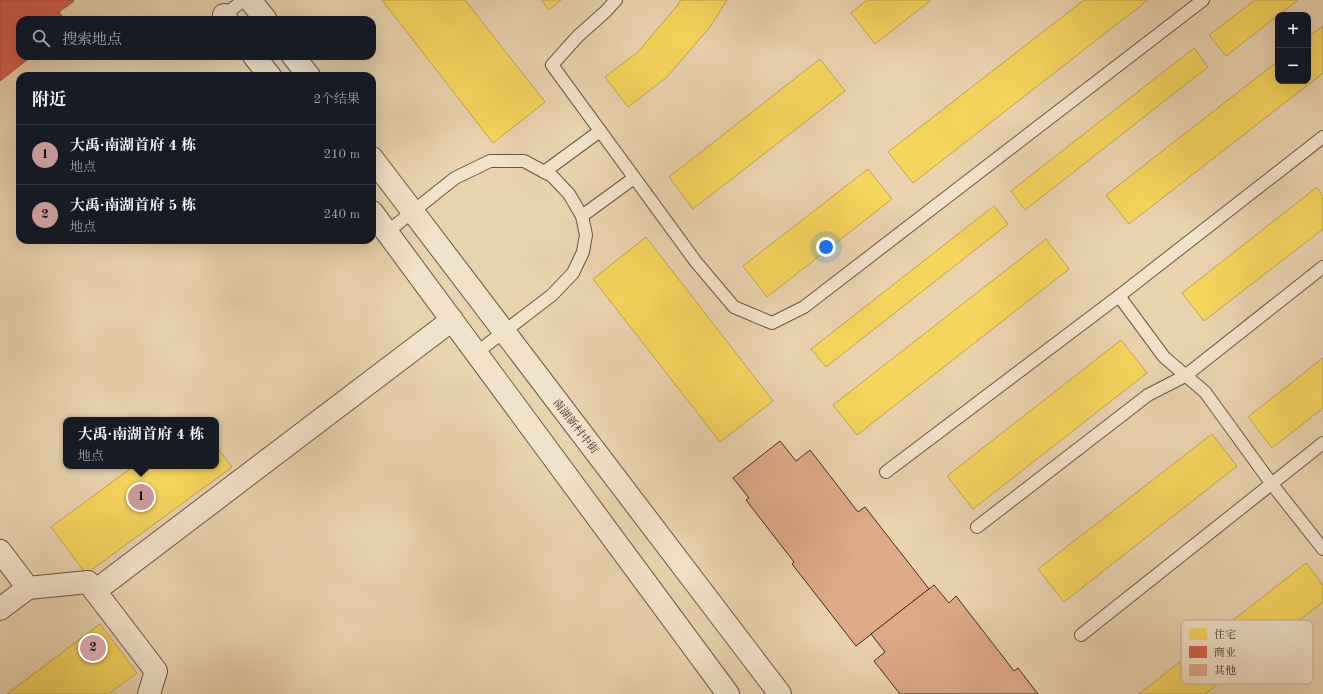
<!DOCTYPE html>
<html lang="zh">
<head>
<meta charset="utf-8">
<style>
  :root { --surface:#171b24; --page:#20242c; --text:#f1f3f6; --muted:#9ea1a6; --line:#363941; --accent:#c59692 }
  body { margin:0; font-family:"Old Standard TT","Noto Serif SC",serif; background:var(--page); color:var(--text) }
  .controls { position:absolute; right:12px; top:12px; display:grid; overflow:hidden; border-radius:8px; box-shadow:0 4px 16px #0002 }
  .controls button { width:36px; height:36px; display:grid; place-items:center; padding:0; border:0; border-bottom:1px solid var(--line); background:var(--surface); color:var(--text); font:20px sans-serif }
  .you { position:absolute; left:826px; top:247px; width:14px; height:14px; margin:-10px; border:3px solid #fff; border-radius:50%; background:#1a73e8; box-shadow:0 0 0 6px #1a73e833 }
  .badge { display:grid; place-items:center; width:26px; height:26px; border-radius:50%; background:var(--accent); color:#111; font-size:13px; font-weight:700 }
  .pin { position:absolute; translate:-50% -50%; border:2px solid #fff; box-shadow:0 1px 4px #0006 }
  .popup { position:absolute; left:63px; top:417px; width:156px; height:52px; box-sizing:border-box; display:grid; place-content:center; border-radius:8px; background:var(--surface); filter:drop-shadow(0 1px 3px #0005); font-size:13px; white-space:nowrap; color:var(--muted) }
  .popup b { font-size:15px; color:var(--text) }
  .popup::after { content:''; position:absolute; left:50%; top:100%; margin-left:-8px; border:8px solid transparent; border-top-color:var(--surface) }
  .list { margin:0; padding:0; list-style:none }
  h2 { display:flex; justify-content:space-between; align-items:center; height:52px; margin:0; padding:0 16px; font-size:17px }
  h2 small { font-size:13px; font-weight:400; color:var(--muted) }
  .list li { display:grid; grid-template-columns:26px 1fr auto; gap:12px; align-items:center; box-sizing:border-box; height:60px; padding:0 16px; border-top:1px solid var(--line) }
  .list b { display:block; font-size:15px; white-space:nowrap }
  .list p { margin:0; font-size:13px; white-space:nowrap; color:var(--muted) }
  .list em { font-size:13px; font-style:normal; color:var(--muted) }
  .icon { flex:none; width:22px; height:22px; fill:none; stroke:currentColor; stroke-width:2; stroke-linecap:round; stroke-linejoin:round }
  .map { position:relative; flex:none; width:1323px; height:694px; overflow:hidden }
  .search { position:absolute; background:var(--surface); box-shadow:0 4px 16px #0002; left:16px; top:16px; width:360px; height:44px; display:flex; align-items:center; gap:10px; box-sizing:border-box; padding:0 14px; border-radius:12px; color:var(--muted); font-size:15px }
  .panel { position:absolute; background:var(--surface); box-shadow:0 4px 16px #0002; left:16px; top:72px; width:360px; height:172px; border-radius:12px }
  .map>svg:first-child { display:block }
  .homes { fill:#f6d55c; stroke:#bea34c }
  .shops { fill:#d6604d; stroke:#a85142 }
  .building { fill:#dfaa87; stroke:#3d2e28 }
  .lines { fill:none; stroke-linecap:round; stroke-linejoin:round }
  .service-casing { stroke:#68574a; stroke-width:14 }
  .minor-casing { stroke:#68574a; stroke-width:24 }
  .tertiary-casing { stroke:#68574a; stroke-width:24 }
  .service { stroke:#f1e2cb; stroke-width:12 }
  .minor { stroke:#f1e2cb; stroke-width:22 }
  .tertiary { stroke:#f1e2cb; stroke-width:22 }
  .labels { text-anchor:middle; stroke-width:4; stroke-linejoin:round; paint-order:stroke }
  .street-label { font-size:11px; fill:#3d2e28; stroke:#f1e2cb }
  .key { fill:#f1e2cb; stroke:#bbac9a; stroke-width:1 }
  .key-label { font-size:11px; fill:#3d2e28 }
</style>
</head>
<body>
<div class="map">
<svg width="1323" height="694" viewBox="0 0 1323 694">
  <rect width="100%" height="100%" fill="#e9d3af"/>
  <filter id="stains"><feTurbulence type="fractalNoise" baseFrequency=".005" numOctaves="4"/><feColorMatrix values="0 0 0 0 .2 0 0 0 0 .09 0 0 0 0 .02 0 0 0 .5 -.17"/></filter>
  <radialGradient id="worn" r=".72"><stop offset=".6" stop-color="#630" stop-opacity="0"/><stop offset="1" stop-color="#630" stop-opacity=".3"/></radialGradient>
  <g class="homes">
    <polygon points="382,0 465,0 545,102 493,143"/>
    <polygon points="541,0 561,0 549,10"/>
    <polygon points="681,0 727,0 710,27 667,77 628,107 605,77 638,52 676,7"/>
    <polygon points="867,0 931,0 875,44 851,13"/>
    <polygon points="1084,0 1148,0 913,183 888,152"/>
    <polygon points="1255,0 1298,0 1226,56 1209,35"/>
    <polygon points="1323,26 1323,73 1129,224 1106,195 1278,61 1278,81 1308,81 1308,37"/>
    <polygon points="1194,48 1208,67 1025,210 1011,191"/>
    <polygon points="820,59 845,91 693,209 669,177"/>
    <polygon points="868,169 892,199 767,297 743,266"/>
    <polygon points="1317,187 1323,196 1323,229 1204,321 1182,293"/>
    <polygon points="994,206 1008,224 826,367 811,349"/>
    <polygon points="646,237 773,401 720,442 593,279"/>
    <polygon points="1046,239 1069,269 857,435 833,405"/>
    <polygon points="1121,340 1147,373 973,509 947,476"/>
    <polygon points="1323,358 1323,408 1272,448 1248,417"/>
    <polygon points="1212,434 1237,466 1064,602 1038,569"/>
    <polygon points="216,446 232,467 86,574 51,527 134,466 216,466"/>
    <polygon points="1306,563 1323,585 1323,602 1205,694 1139,694"/>
    <polygon points="100,624 137,673 108,694 7,694"/>
  </g>
  <polygon class="shops" points="0,0 73,0 74,1 59,12 65,20 20,20 20,56 32,56 0,81"/>
  <g class="building">
    <polygon points="780,441 796,461 810,450 858,512 865,507 929,589 856,646 792,564 794,562 746,500 749,498 733,478"/>
    <polygon points="934,585 949,603 956,596 1014,671 1018,668 1038,694 900,694 874,661 885,652 871,634"/>
  </g>
  <g class="lines">
    <defs>
      <g id="service">
        <polyline points="616,0 605,12 578,36 552,65 696,262 734,307 772,323 804,307 1203,0"/>
        <polyline points="224,15 244,0"/>
        <polyline points="544,172 600,131"/>
        <polyline points="582,216 634,178"/>
        <polyline points="387,232 455,178 490,161 524,161 552,176 569,194 582,216 586,235 583,252 573,273 552,295 476,353"/>
        <polyline points="1119,296 1164,357 1205,392 1271,483 1323,549"/>
        <polyline points="886,472 1119,296 1323,137"/>
        <polyline points="977,527 1148,395 1185,376 1323,267"/>
        <polyline points="1081,635 1323,443"/>
      </g>
      <g id="minor">
        <polyline points="0,551 28,588"/>
        <polyline points="95,591 452,320"/>
        <polyline points="0,609 28,588 88,582 156,671 149,694"/>
      </g>
      <g id="tertiary">
        <polyline points="250,0 266,20"/>
        <polyline points="224,15 227,20"/>
        <polyline points="254,56 270,76"/>
        <polyline points="293,56 309,76"/>
        <polyline points="372,158 780,694"/>
        <polyline points="372,212 728,694"/>
      </g>
    </defs>
    <use href="#service" class="service-casing"/>
    <use href="#minor" class="minor-casing"/>
    <use href="#tertiary" class="tertiary-casing"/>
    <use href="#service" class="service"/>
    <use href="#minor" class="minor"/>
    <use href="#tertiary" class="tertiary"/>
  </g>
  <g class="labels">
    <g class="street-label">
      <text transform="translate(576 426) rotate(52)" y="4">南湖新村中街</text>
    </g>
  </g>
  <rect x="1181" y="620" width="132" height="64" rx="6" class="key"/>
  <rect x="1189" y="628" width="18" height="12" fill="#f6d55c"/>
  <rect x="1189" y="646" width="18" height="12" fill="#d6604d"/>
  <rect x="1189" y="664" width="18" height="12" fill="#dfaa87"/>
  <g class="key-label">
    <text x="1214" y="638">住宅</text>
    <text x="1214" y="656">商业</text>
    <text x="1214" y="674">其他</text>
  </g>
  <rect width="100%" height="100%" filter="url(#stains)"/>
  <rect width="100%" height="100%" fill="url(#worn)"/>
</svg>
<div class="controls">
<button>+</button>
<button>−</button>
</div>
<div class="you"></div>
<div class="pin badge" style="left:141px;top:497px">1</div>
<div class="popup"><b>大禹·南湖首府 4 栋</b>地点</div>
<div class="pin badge" style="left:93px;top:648px">2</div>
<div class="search"><svg class="icon" aria-label="search" viewBox="0 0 24 24"><circle cx="10" cy="10" r="6"/><path d="M15 15l6 6"/></svg>搜索地点</div>
<section class="panel">
<h2>附近<small>2个结果</small></h2>
<ul class="list">
<li><span class="badge">1</span><div><b>大禹·南湖首府 4 栋</b><p>地点</p></div><em>210 m</em></li>
<li><span class="badge">2</span><div><b>大禹·南湖首府 5 栋</b><p>地点</p></div><em>240 m</em></li>
</ul>
</section>
</div>
</body>
</html>
